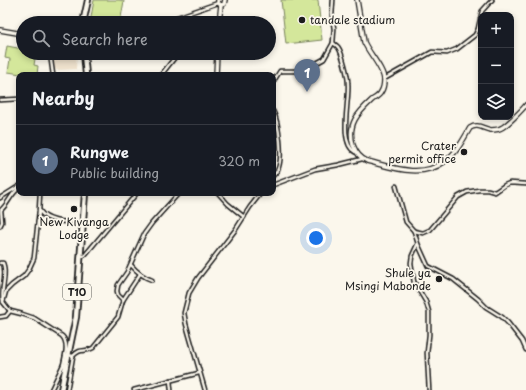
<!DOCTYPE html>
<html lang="en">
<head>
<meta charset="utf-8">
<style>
  :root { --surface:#171b24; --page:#242831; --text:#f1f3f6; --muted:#9ea1a6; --line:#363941; --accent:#919294 }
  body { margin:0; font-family:"Playpen Sans",sans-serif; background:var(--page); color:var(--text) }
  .controls { position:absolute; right:12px; top:12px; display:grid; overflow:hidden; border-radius:8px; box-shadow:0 2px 6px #0003 }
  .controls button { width:36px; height:36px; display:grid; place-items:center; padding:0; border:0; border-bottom:1px solid var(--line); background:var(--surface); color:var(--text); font:20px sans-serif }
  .you { position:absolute; left:316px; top:238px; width:14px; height:14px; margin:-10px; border:3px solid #fff; border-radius:50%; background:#1a73e8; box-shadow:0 0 0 6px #1a73e833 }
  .badge { display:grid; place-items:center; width:26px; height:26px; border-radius:50%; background:var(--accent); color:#fff; font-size:13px; font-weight:700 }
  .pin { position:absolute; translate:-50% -33px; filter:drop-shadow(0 1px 2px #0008) }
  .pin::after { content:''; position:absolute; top:21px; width:14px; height:12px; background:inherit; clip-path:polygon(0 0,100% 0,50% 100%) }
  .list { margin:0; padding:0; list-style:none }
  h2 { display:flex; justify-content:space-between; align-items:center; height:52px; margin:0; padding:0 16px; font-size:17px }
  h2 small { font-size:13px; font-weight:400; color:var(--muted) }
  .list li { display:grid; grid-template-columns:26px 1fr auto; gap:12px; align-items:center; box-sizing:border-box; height:72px; padding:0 16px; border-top:1px solid var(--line) }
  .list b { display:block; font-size:15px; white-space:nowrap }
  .list p { margin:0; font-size:13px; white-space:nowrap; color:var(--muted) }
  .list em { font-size:13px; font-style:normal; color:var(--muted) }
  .icon { flex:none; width:22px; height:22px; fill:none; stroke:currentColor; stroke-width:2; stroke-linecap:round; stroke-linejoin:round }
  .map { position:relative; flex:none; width:526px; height:390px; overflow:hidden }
  .search { position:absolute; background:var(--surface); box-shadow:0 2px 6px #0003; left:16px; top:16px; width:260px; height:44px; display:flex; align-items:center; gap:10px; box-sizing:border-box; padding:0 14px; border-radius:22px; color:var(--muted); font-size:15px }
  .panel { position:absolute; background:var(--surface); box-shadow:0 2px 6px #0003; left:16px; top:72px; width:260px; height:124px; border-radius:8px }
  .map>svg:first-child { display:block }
  .built { fill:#efe2cd }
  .green { fill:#d4e79b; stroke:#78825c }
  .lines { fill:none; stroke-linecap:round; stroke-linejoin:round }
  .minor-casing { stroke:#1c1c1c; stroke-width:5.5 }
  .tertiary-casing { stroke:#1c1c1c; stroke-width:6 }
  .secondary-casing { stroke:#1c1c1c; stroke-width:6 }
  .trunk-casing { stroke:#1c1c1c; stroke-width:8 }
  .minor { stroke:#fbf7ec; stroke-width:2.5 }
  .tertiary { stroke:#fbf7ec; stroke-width:3.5 }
  .secondary { stroke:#fbf7ec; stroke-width:3.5 }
  .trunk { stroke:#fbf7ec; stroke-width:4.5 }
  .poi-dot { fill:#1c1c1c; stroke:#fbf7ec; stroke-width:1.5 }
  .labels { text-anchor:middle; stroke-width:3.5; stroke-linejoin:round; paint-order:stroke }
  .shield { fill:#fbf7ec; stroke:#5f5e5a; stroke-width:1 }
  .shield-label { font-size:10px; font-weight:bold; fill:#1c1c1c }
  .poi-label { font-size:11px; fill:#1c1c1c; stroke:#fbf7ec; text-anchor:end }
</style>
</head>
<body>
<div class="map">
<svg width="526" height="390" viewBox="0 0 526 390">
  <rect width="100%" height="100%" fill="#fbf7ec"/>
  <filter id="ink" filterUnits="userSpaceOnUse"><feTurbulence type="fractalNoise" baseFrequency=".025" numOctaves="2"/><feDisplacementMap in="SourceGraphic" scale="8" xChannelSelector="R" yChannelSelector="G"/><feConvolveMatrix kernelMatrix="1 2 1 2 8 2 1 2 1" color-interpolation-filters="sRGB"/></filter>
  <g filter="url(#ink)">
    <polygon class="built" points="53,53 77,53 76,69 53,70"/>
    <g class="green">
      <polygon points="94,0 119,0 124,1 120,23 90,23"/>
      <polygon points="281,0 318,0 322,40 286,44"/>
      <polygon points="7,46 23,49 23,53 36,53 34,65 38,66 37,75 27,75 8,72 10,59 5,58"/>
    </g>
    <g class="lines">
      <defs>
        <g id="minor">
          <polyline points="160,23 218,3"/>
          <path d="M333,43C334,44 336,45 338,47C342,52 348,76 348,83C350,99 338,143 355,152"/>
          <polyline points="50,53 53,75"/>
          <polyline points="161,75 176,56 172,54 166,53"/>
          <polyline points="384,79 432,52 447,53 457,49 475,35 478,29 482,11 492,0"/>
          <polyline points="273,82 280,71 301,71 313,65 324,59 333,43 334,29 332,15 333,0"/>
          <polyline points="0,100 19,99"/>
          <path d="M273,111C279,123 284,159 277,171C276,173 274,174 273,176"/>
          <polyline points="273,185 315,169 338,165 362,159"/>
          <polyline points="396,186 406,222 414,231 418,244 428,266 453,279 478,299 486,307 502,317 508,323 522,341 526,350"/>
          <path d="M40,193L39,211L34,258L29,269L24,276L12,285L6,291L3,302L10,311L22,314L34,318L62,336C69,343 65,356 63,365L66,366"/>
          <polyline points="218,193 228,204 244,217"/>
          <polyline points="0,198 19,186"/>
          <path d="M40,211C47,223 70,222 83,223"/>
          <path d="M0,226L2,222L1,210C9,203 10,195 19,188"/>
          <polyline points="414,231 423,233 430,230 458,197 467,192 479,190 488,190 495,192 505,185 510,183 526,184"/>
          <polyline points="417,245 412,256 411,263 414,282 426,302 429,312 429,335 427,353 429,390"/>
          <polyline points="80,258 85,255 137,193"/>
          <path d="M0,263H3C8,275 0,289 3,302"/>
          <path d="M131,265C137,272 143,277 152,280"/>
          <polyline points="123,300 118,295 117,291 118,285 127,272 144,234 152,223 179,193"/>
          <polyline points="0,317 6,316 10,311"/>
          <path d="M68,355L73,356C81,347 85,353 93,348L118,317L123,300L140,274"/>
          <polyline points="170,380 171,390"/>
          <polyline points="51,390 63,365"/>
          <polyline points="67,390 73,356"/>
          <polyline points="134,390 199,373"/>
          <polyline points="205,390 186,324 184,313 189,293 198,278 236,229 250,207 261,193"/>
        </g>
        <g id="tertiary">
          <polyline points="219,23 221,5"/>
          <polyline points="0,30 23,34"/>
          <polyline points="216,75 217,53"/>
        </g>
        <g id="secondary">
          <polyline points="218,0 218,3 221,5 224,4 225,0"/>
          <path d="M357,0L364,42C368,52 384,69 384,80C384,83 383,89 381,92C380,95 375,98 372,100C358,113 347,124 353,145C356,153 360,158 367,161C391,167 421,179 444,162C456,154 463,140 470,128C478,123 483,129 491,130C495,130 500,129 503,127C508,124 522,110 526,105"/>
        </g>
        <g id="trunk">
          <polyline points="83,23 88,0"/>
          <polyline points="84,53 86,75"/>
          <polyline points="61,390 76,317 85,193"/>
        </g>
      </defs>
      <use href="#minor" class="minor-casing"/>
      <use href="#tertiary" class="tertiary-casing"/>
      <use href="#secondary" class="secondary-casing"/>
      <use href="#trunk" class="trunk-casing"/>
      <use href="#minor" class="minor"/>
      <use href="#tertiary" class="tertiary"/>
      <use href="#secondary" class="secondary"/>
      <use href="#trunk" class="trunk"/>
    </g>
  </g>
  <g class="poi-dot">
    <circle cx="302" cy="20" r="4"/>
    <circle cx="464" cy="152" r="4"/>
    <circle cx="74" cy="209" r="4"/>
    <circle cx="439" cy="279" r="4"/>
  </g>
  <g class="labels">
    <rect class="shield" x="63" y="284" width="28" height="16" rx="3"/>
    <g class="shield-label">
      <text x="77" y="296">T10</text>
    </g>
    <g class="poi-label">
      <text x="310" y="24" text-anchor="start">tandale stadium</text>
      <text x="456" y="150">Crater<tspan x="456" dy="13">permit office</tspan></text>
      <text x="74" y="226" text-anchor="middle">New Kivanga<tspan x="74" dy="13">Lodge</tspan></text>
      <text x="431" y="277">Shule ya<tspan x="431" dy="13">Msingi Mabonde</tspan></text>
    </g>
  </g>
</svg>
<div class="controls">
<button>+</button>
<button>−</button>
<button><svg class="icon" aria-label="layers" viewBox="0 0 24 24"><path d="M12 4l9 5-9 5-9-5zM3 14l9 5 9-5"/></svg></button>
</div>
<div class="you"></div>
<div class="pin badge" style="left:307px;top:92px;background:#5c6f8a">1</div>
<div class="search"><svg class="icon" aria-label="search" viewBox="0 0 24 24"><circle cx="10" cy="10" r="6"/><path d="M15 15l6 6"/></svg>Search here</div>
<section class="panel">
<h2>Nearby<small></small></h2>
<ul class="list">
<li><span class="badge" style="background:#5c6f8a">1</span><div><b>Rungwe</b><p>Public building</p></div><em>320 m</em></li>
</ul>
</section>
</div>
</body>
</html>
